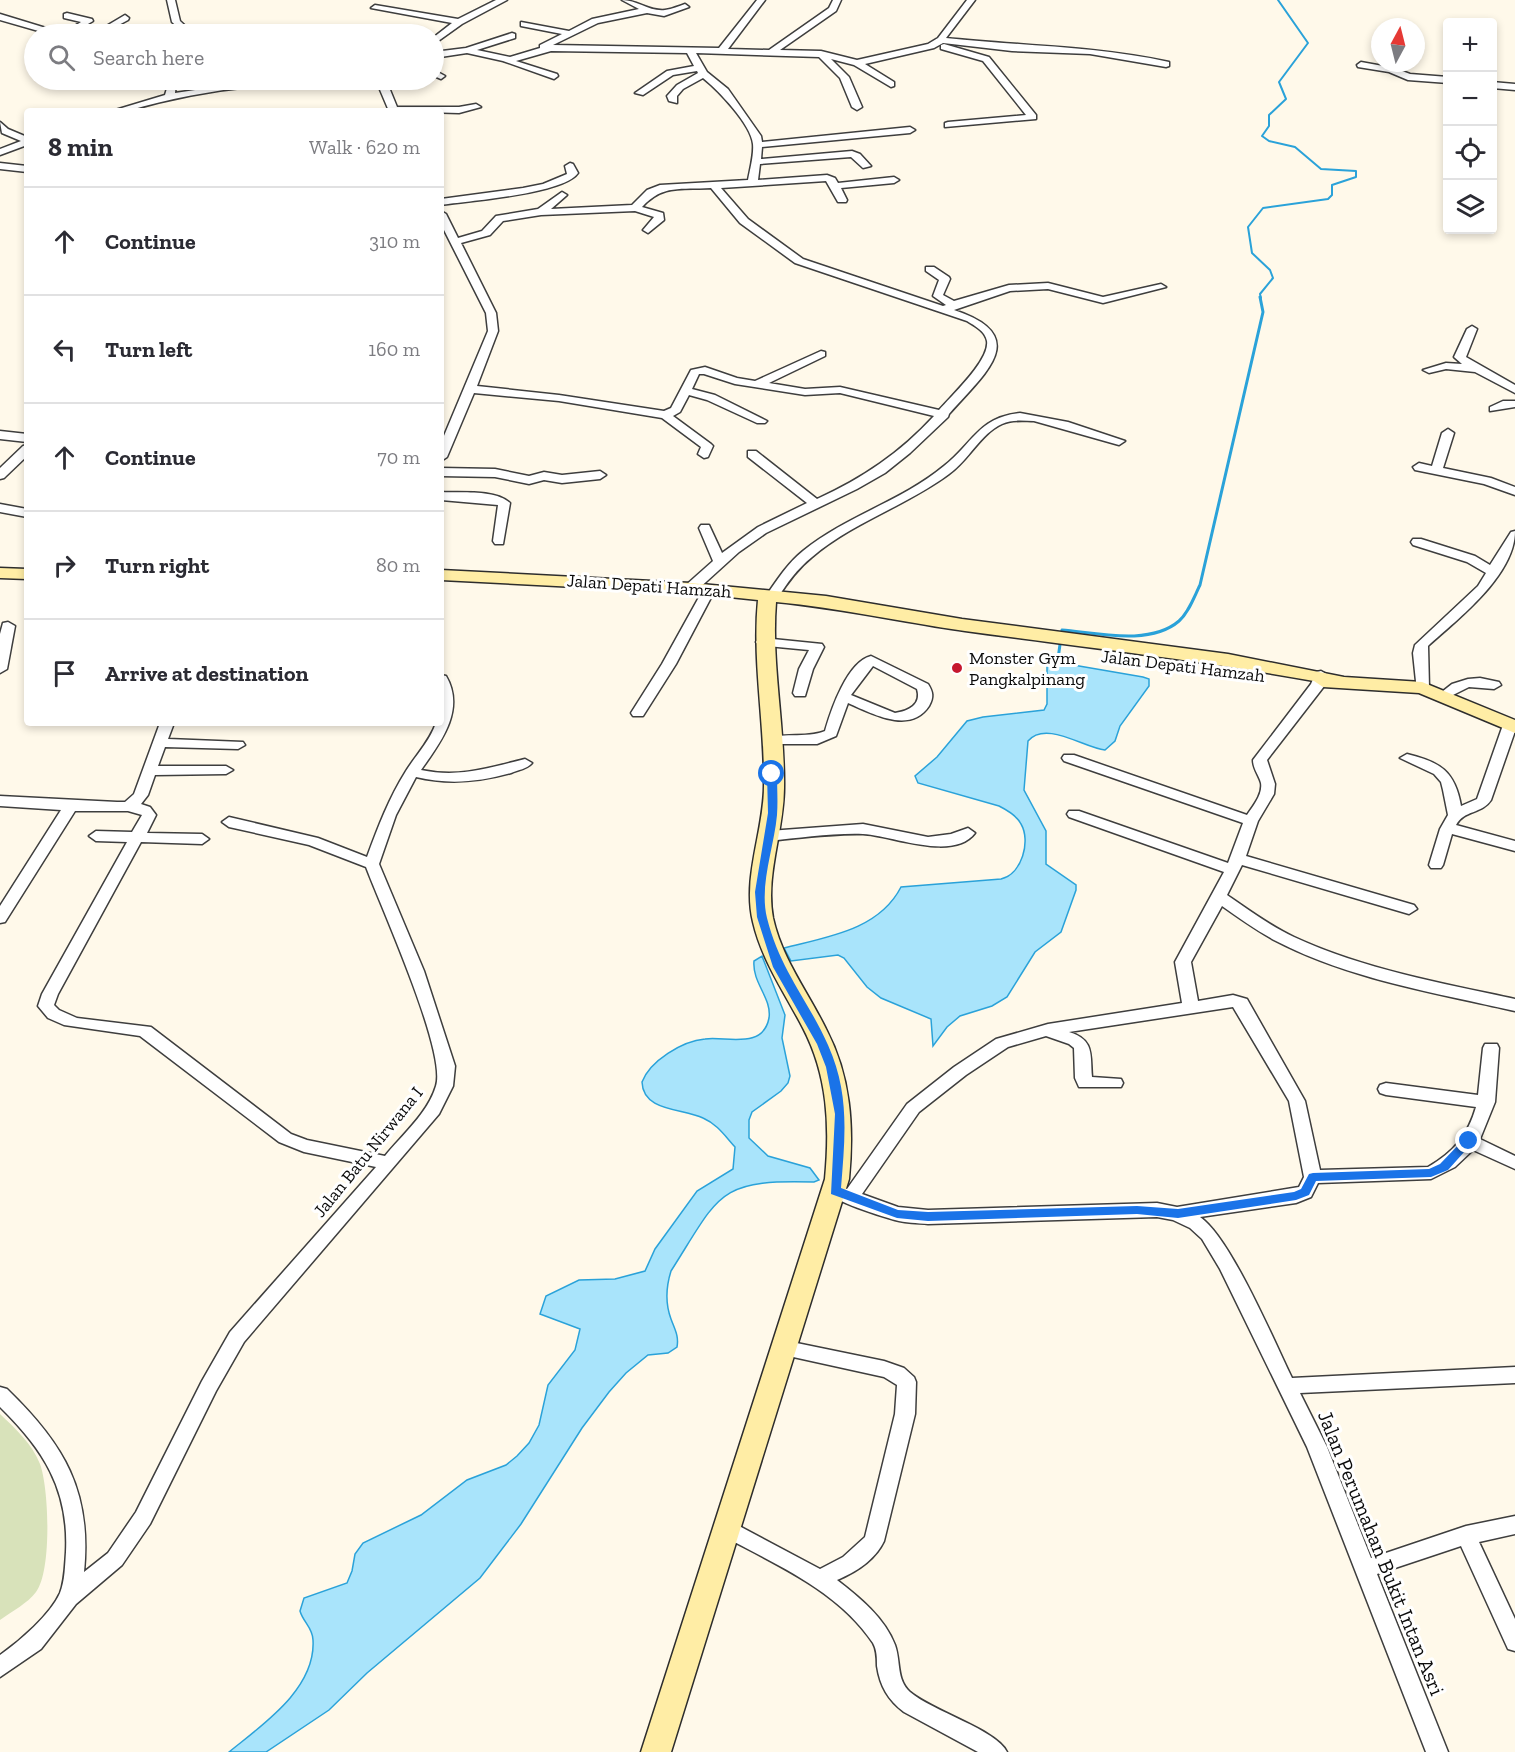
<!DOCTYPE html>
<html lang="en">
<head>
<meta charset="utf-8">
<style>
  :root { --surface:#fff; --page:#f2f2f3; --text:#2b2b33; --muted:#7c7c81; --line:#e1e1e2 }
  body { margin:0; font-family:"Zilla Slab",serif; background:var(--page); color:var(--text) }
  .controls { position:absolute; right:18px; top:18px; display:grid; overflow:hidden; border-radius:6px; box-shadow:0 3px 9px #0003 }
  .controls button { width:54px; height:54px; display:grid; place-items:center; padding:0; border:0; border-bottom:2px solid var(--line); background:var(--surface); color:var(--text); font:30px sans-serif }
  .compass { position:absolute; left:1371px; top:18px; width:54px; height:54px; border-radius:50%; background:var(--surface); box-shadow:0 3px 9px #0003; rotate:7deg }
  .stop { position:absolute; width:18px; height:18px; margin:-14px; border:4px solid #1a73e8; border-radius:50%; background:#fff }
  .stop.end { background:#1a73e8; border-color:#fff; box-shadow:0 2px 6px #0008 }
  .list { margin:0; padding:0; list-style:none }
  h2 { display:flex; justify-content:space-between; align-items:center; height:78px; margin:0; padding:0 24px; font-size:26px }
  h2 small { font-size:20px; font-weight:400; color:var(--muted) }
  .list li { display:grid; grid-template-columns:39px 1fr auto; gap:18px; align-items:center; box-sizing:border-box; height:108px; padding:0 24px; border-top:2px solid var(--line) }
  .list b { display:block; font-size:22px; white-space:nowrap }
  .list em { font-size:20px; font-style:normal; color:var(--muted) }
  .icon { flex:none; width:33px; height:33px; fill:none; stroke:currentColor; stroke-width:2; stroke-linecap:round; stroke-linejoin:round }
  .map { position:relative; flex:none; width:1515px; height:1752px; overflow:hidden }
  .search { position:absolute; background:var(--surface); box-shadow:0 3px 9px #0003; left:24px; top:24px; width:420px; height:66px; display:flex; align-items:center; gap:15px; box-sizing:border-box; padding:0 21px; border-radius:33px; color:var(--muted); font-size:22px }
  .panel { position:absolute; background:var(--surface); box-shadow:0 3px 9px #0003; left:24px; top:108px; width:420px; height:618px; border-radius:6px }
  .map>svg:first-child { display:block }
  .cemetery { fill:#d8e2ba }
  .water { fill:#a9e4fb; stroke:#2aa2d9; stroke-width:1.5 }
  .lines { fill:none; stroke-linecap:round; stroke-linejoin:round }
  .stream-far1 { stroke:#2aa2d9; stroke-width:2 }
  .stream { stroke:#2aa2d9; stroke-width:3 }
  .street-casing { stroke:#3e3e3e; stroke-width:3 }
  .secondary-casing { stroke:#2d2d2d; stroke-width:3 }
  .street { fill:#fff; fill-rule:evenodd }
  .secondary { fill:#ffeda5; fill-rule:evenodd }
  .route { fill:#1a73e8 }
  .poi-dot { fill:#c6182f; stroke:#fff; stroke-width:2 }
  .labels { text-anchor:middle; stroke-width:6; stroke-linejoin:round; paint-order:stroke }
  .street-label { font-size:18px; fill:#0b0b0b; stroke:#fff }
  .poi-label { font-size:18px; fill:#0b0b0b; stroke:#fff; text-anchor:start }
  .near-street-label { font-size:21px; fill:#0b0b0b; stroke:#fff }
</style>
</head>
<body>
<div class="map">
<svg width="1515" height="1752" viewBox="0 0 1515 1752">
  <rect width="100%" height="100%" fill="#fff9ea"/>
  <path class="cemetery" d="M0,1414C16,1429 32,1444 40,1464C49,1488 52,1571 36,1592C28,1603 11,1612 0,1620Z"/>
  <g class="water">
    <path d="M1050,661L1143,677L1149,679V686L1120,726L1115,741L1105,750C1084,748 1046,720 1028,741L1024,790L1046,831V864L1076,885V890L1061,932L1035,952L1007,997L992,1006L960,1016L947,1027L933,1046L931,1019L881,998L867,987L844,958L838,955L791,961L784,948C827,937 879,930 901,887L1001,879C1022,874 1031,841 1021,824C1017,816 1007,810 999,806L918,783L915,776L937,757L967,721L983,717L1044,710L1047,704V664Z"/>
    <path d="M762,956L785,1015L782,1038L790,1076L788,1083L781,1091L752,1112L749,1120V1138L768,1156L810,1168L819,1180L814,1182C717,1179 720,1194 671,1271C666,1287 665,1303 671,1319C675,1330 679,1336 677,1347L668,1353L648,1355L626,1373L609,1392L582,1428L521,1524L480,1578L367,1673L329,1710L266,1752H229C262,1725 316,1689 313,1640C313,1628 303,1622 300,1611L304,1598L347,1583L352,1571L355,1554L363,1543L421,1515L467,1480L506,1465L517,1456L529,1443L539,1425L548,1385L575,1350L580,1329L540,1314L546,1296L579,1280L615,1279L645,1271L655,1249L697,1191L733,1169L735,1147C725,1136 717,1124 703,1118C683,1108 643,1112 642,1082C650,1061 682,1041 705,1039C726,1036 763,1050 769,1018C772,998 752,983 754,961Z"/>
  </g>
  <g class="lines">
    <polyline class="stream-far1" points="1261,298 1260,294 1273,278 1270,270 1252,253 1248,227 1263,208 1328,199 1332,195 1332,185 1356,177 1356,171 1321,169 1295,147 1269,141 1262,136 1269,126 1269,115 1286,99 1279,82 1308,43 1278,0"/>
    <path class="stream" d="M1057,666L1062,630C1097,633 1150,646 1179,621C1189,612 1194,597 1200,585L1263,312L1260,297"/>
    <defs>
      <g id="street">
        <polygon points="167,0 175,0 180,21 194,34 185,34 172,22"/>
        <polygon points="496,0 507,0 462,24 434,44 434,37 452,23 371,8 375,5 458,19"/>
        <path d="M622,0C637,0 650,12 665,10C672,9 679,6 685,4L689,7L664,16L647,13L598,23L553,45L719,48L757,0H765L728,49L769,50L829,8L833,0H841L836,11L780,50L821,51L857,60L928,44L938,38L967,0H975L946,38C1021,46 1096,46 1169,62V66L1166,67L1090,54L1012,51L943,43L934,48L865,64L894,82V86L891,87L854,65L831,59L849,77L862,107L857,110L852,107L840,78L819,57L696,53L707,72L728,89L761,136L762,142L910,127L915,130L910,133L762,147L761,159L852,151L860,154L871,166L863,168L851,157L760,164L758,180L827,175L835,178L838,183L894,177L899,180L894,183L841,188L847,200L846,202H838L826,181L721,188L748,219L803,259L943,306L946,305L933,296L939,280L926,271V267H934L949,277L950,279L943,295L954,301L1009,285L1048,283L1103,297L1161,284L1166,287L1103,303L1048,289L1010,291L954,310C1033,336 985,373 949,414L948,417L910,453L885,473L857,489L766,533L739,552L696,591H686L685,588L686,585L713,561L699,528L701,525H709L722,553L758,527L807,503L748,457V451H756L817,499C863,478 900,453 934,416L840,393L805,395L735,384L704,374H699L692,389L715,395L767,421L765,423H757L707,400L689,395L680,412L673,416L711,444L713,446L708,457L704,458L698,454L701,447L662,418L559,401L474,393L447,457L441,461V443L488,331L486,313L441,224V211L446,214L458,238L482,231L496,216L538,209L562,192L567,195L551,209L632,205L647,190L660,185L748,180C750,169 754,155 753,144C751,124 718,90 703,78L683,89L677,96V103L669,101L667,96L677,85L698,73L697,71L673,75L643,95L635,93L667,71L694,66L687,53L551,51L516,61L557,74L558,76L554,79L503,61L467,53L434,58V52L466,48L512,33L515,34V38L477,50L510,57L540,48V45L562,34L521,26V22L569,31L592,19L639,9ZM711,188L740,223L795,263L967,321C975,326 985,331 987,341C990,360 951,396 939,410L840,387L805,389L769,383L825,356V352L821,351L755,381L737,378L705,367L691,370L671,408L664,411L559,395L477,386L498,331L496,313L461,243L490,235L503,221L541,215L635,211L654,217L643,230L648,233L664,220L663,213L642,207C663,184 681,190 711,188Z"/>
        <polygon points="67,13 92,19 93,21 71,34 62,34 81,22 64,18 64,14"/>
        <polygon points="0,14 59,32 60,34 49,34 0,20"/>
        <polygon points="125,15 129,18 128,20 102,34 93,34"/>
        <polygon points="944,44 989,57 1036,115 1036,119 945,127 945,123 948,122 1026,115 983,61 941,49 941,45"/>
        <polygon points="1361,62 1394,68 1410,74 1448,77 1448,83 1408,80 1389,72 1358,67 1357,65"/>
        <polygon points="434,70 445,76 441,79 434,76"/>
        <path d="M163,80H173L176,83L175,93L262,80H319L314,83C250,84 188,93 127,111H112L165,95L168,85Z"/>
        <polygon points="379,80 389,80 388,85 397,107 459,107 476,104 481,107 459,113 389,111 378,85"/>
        <polygon points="1492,82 1515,84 1515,90 1492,88"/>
        <polygon points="0,122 8,129 27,137 27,145 0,155 0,149 21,141 2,133"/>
        <polygon points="0,163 27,166 27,172 0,169"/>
        <path d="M570,163L573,164L578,173C564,194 468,201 441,205V199L523,188L543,184L567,174L565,166Z"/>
        <polygon points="1472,326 1477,329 1466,357 1515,385 1515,393 1475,372 1446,369 1429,373 1423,370 1446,363 1462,364 1454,357 1467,329"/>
        <polygon points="1503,401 1515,401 1515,407 1490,411 1490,407"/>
        <path d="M1020,413L1068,422L1125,441L1119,445L1034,421C1024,421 1012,419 1002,424C980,434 969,460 949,474C906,506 853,522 812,557C797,569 787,583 777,599H767L766,596C777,580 788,563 803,551C846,516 902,501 944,466C973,443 979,417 1020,413Z"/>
        <polygon points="1448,429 1454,433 1443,468 1491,478 1515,487 1515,495 1484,484 1415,470 1413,467 1419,463 1432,466 1442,433"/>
        <polygon points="0,431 27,434 27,442 0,439"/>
        <polygon points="27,445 27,456 4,478 0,479 0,468 23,446"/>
        <polygon points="441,468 495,469 529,476 544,472 562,475 600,471 606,475 600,479 562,483 544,480 529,484 495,477 441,476"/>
        <path d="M441,492C461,493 495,489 510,503L503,544H495L493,541L498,505L441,500Z"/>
        <polygon points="0,504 27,509 27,517 0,512"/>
        <path d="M1515,531C1515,575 1459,618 1428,646L1429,688L1422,692L1417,691L1413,653L1415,645L1478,586L1486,573L1467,562L1413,545L1411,542L1413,539H1421L1475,556L1490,565L1511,532Z"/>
        <polygon points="709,586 715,590 676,664 643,716 633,716 631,713 662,664 703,590"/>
        <polygon points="8,622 15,626 7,669 0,673 0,634 3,623"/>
        <polygon points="763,638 822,644 824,647 813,669 805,696 795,696 793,693 799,669 809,650 758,645 756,642 758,639"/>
        <path d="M871,656L928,684C933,692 934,697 929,706C910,735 871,713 848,703L836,736L817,744H768L766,741C776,731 808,739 825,731C831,710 847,662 871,656ZM873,666L917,689C922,705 908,711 895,713L851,695Z"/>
        <path d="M1321,671L1328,675L1325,685L1267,760L1275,784L1274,794L1258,821L1246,856L1414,905L1417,909L1409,914L1242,865L1227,895C1249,910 1270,926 1294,937C1363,969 1441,983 1515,999V1011C1436,993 1349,979 1276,941C1257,931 1239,918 1222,906L1191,962L1198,1001L1233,995L1247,999L1305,1101L1320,1170L1428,1167C1454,1152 1468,1135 1476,1107L1386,1095L1380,1093L1378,1089L1380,1085L1386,1083L1478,1095L1483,1048L1485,1044H1497L1499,1048L1495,1102L1480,1139L1515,1156V1169L1473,1150L1455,1167L1431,1179L1318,1183L1311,1197L1296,1203L1200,1217C1230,1237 1274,1341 1292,1378L1515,1367V1383L1300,1393L1327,1447L1371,1558L1466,1526L1515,1516V1534L1479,1542L1515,1619V1651L1508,1649L1461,1546L1377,1574L1448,1752H1426L1307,1447L1220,1269L1202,1239L1190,1228L1173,1220L1157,1217L928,1224C917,1223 905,1223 895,1220C881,1216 832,1201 826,1191L829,1186L835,1184L847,1189L907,1104L954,1067L996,1039L1048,1024L1182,1003L1175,962L1224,872L1069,817L1067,814L1069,811H1079L1228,863L1243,823L1064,761L1062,758L1064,755H1074L1247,815C1253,806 1263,794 1261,783C1259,775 1253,769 1253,760L1311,684L1316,672ZM1233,1007L1289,1101L1304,1177L1299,1187L1177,1207L1157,1203L928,1210L898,1207L862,1194L919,1112L966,1075L1008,1047L1046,1036L1069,1044L1074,1048L1075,1078L1079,1087H1121L1123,1083L1121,1079L1092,1077C1090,1055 1095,1040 1069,1032Z"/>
        <path d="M441,675L446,676C466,710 440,743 421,770C459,778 489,768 525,759L532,763C527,769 518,770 511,773C479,782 449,785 416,777L396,815L379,864L424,971L455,1066L453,1086L439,1114L244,1342L216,1391L150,1524L122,1565L76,1604L41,1649L0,1677V1655C20,1641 50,1615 60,1593C65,1581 65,1565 66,1552C69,1489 43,1449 0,1407V1387L7,1389C64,1444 92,1491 84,1572L108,1553L136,1512L202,1381L230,1332L376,1167L304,1152L279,1142L140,1036L64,1025L48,1018L38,1006L42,994L127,842L96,841L89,836L96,831L132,832L142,815L128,811H75L5,922L0,923V906L61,810L0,806V796L117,802H125L134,794L160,723H174L168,739L243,742L245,745L238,749L165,747L158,766H226L233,770L226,774L155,775L148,795L141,804L150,807L156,815L147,833L202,834L209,839L202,844L141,842L58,994L54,1005L59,1010L77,1018L151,1027L291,1134L307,1140L385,1156C402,1135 428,1113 436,1086C447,1052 381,907 366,867L309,845L229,827L222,822L229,817L318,838L367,857C378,827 389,798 406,771C416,755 430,741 436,723H441Z"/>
        <polygon points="1468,679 1480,678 1499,682 1501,685 1494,689 1469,687 1445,699 1438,695 1452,684"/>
        <path d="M1510,721L1515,722V731L1491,800C1482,814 1464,810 1456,825L1515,841V851L1452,834L1443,865L1441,868H1431L1429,865L1440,829L1448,815L1443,790L1441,782L1434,774L1400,758L1407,754C1440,762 1455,771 1461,806L1477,799L1503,725Z"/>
        <path d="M863,824L928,837L951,834L968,828L975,833C953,862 891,835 863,834C832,833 800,838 769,841L762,836L769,831Z"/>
        <path d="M782,1340L884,1361L904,1368L914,1377L916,1382L915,1414L884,1541C875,1560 856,1572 837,1580C859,1597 885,1618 895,1645C901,1662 896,1679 910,1692C932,1711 997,1730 1007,1752H978L904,1712C888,1700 880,1686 877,1666C877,1658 877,1650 873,1643C838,1590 773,1563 719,1534L716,1528L719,1522L726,1519L820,1569L843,1557L865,1537L895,1414L897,1385L884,1377L775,1353L773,1348L775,1343Z"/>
      </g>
      <g id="secondary">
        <polygon points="0,568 27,569 27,579 0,578"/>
        <path d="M441,570L691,583L826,596L962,619L1228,654L1344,677L1422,682L1515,720V733L1419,693L1323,687L1314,681C1198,660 1082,647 965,631C902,622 840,608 776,602C771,664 785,725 784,788C784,831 765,875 773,918C782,959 808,992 826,1029C851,1077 854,1126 849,1179L671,1752H641L825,1179C830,1126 828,1076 803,1028C785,993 762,961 753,922C742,877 764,831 764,786C765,724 752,662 758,600L691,593L441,580Z"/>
      </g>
    </defs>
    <use href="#street" class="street-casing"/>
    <use href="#secondary" class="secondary-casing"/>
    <use href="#street" class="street"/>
    <use href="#secondary" class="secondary"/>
  </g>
  <path class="route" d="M772,771L777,774C777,787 778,801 777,815C774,848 759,885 767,918C780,970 808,1000 828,1045C850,1094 845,1137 841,1188L898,1210L928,1212L1137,1206L1178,1209L1294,1192L1301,1189L1309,1174L1313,1173L1429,1169L1440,1164L1465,1138H1473L1474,1141L1448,1170L1431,1177L1316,1181L1309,1195L1296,1200L1178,1218L1137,1214L928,1221L897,1218L831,1194L835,1114L826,1067L817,1044L773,967L757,917L755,892L768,813L767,774Z"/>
  <circle class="poi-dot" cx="957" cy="668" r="6"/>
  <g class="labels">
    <g class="street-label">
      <text transform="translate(649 586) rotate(4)" y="6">Jalan Depati Hamzah</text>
      <text transform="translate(1183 666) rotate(7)" y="6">Jalan Depati Hamzah</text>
      <text transform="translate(368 1152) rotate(-51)" y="6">Jalan Batu Nirwana I</text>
    </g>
    <g class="poi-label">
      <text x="969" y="664">Monster Gym<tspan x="969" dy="21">Pangkalpinang</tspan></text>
    </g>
    <g class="near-street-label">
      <text transform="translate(1381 1553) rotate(68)" y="7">Jalan Perumahan Bukit Intan Asri</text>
    </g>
  </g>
</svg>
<div class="controls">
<button>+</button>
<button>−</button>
<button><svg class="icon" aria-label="locate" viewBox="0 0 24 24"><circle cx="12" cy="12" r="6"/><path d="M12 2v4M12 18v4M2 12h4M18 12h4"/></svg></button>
<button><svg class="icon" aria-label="layers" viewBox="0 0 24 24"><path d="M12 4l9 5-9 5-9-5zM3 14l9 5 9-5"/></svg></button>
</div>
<svg class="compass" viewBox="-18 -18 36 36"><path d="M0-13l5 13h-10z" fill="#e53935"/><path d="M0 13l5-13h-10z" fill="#7c7c81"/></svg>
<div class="stop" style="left:772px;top:774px"></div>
<div class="stop end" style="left:1469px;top:1141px"></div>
<div class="search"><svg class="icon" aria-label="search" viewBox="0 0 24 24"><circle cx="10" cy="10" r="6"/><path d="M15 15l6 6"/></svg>Search here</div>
<section class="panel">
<h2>8 min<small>Walk · 620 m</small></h2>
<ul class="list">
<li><svg class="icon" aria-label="ahead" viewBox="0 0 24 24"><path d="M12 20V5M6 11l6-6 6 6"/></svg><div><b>Continue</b></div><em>310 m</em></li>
<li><svg class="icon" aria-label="left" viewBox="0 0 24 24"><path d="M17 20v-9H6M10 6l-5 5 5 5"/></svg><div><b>Turn left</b></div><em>160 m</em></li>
<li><svg class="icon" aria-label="ahead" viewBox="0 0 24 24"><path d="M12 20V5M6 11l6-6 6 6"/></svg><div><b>Continue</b></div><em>70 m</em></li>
<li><svg class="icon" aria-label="right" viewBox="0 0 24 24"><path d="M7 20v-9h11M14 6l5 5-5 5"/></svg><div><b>Turn right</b></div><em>80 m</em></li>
<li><svg class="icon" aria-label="arrive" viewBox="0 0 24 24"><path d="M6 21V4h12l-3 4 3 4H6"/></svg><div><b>Arrive at destination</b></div></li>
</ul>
</section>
</div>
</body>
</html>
